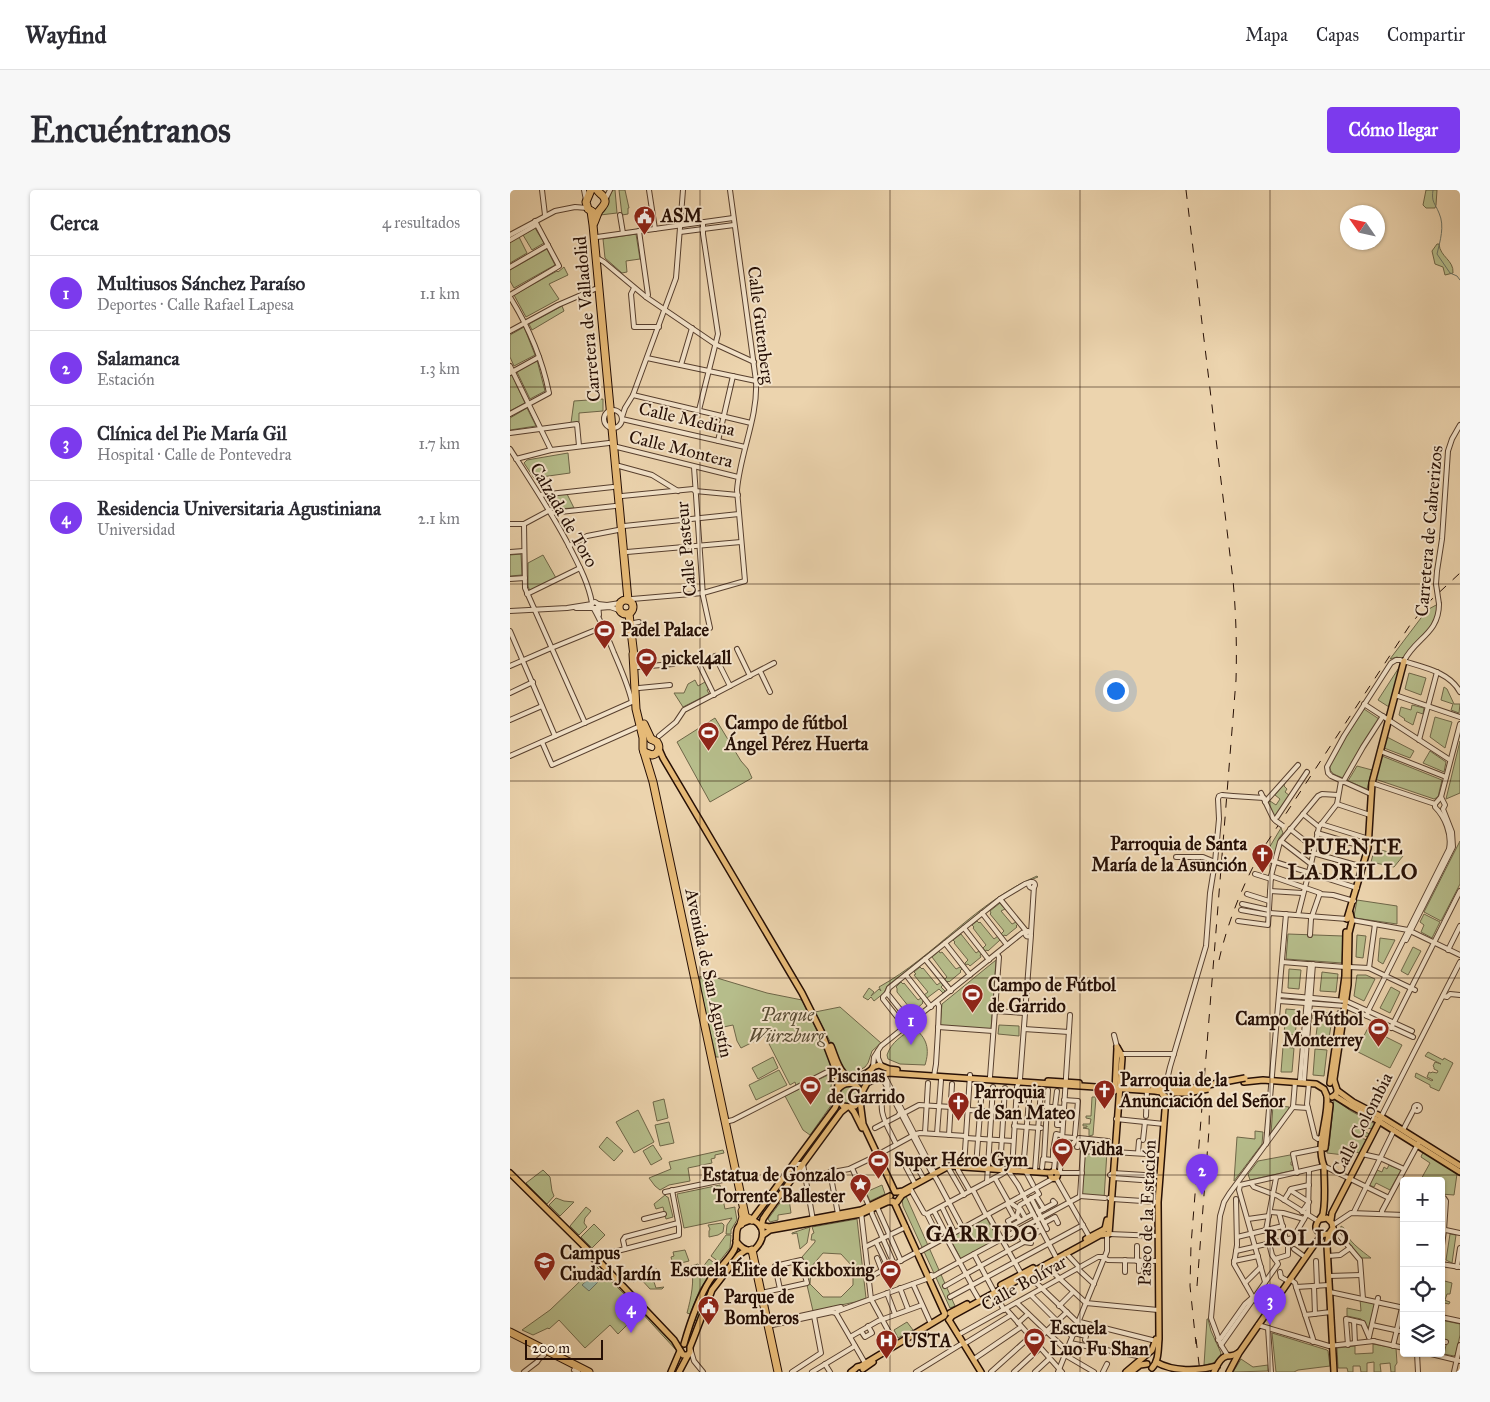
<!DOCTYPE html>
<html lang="es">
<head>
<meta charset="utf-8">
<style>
  :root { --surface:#fff; --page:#f7f7f7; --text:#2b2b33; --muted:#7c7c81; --line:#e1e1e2; --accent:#7c3aed }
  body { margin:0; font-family:"IM FELL Great Primer",serif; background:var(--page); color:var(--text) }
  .controls { position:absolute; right:15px; bottom:15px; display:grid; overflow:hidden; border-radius:5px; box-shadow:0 1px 4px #0004 }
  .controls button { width:45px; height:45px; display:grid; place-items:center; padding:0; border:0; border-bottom:1px solid var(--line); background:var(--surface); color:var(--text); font:25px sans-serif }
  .compass { position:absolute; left:830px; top:15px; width:45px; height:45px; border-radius:50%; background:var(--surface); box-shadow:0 1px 4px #0004; rotate:304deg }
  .scale { position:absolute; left:15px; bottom:12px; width:78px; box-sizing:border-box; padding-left:5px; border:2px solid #260f05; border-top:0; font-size:14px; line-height:18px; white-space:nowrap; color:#260f05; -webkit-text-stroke:4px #f3e3ca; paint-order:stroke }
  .you { position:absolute; left:605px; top:500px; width:18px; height:18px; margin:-12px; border:4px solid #fff; border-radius:50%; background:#1a73e8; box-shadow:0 0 0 8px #1a73e833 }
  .badge { display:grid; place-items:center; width:32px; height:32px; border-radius:50%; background:var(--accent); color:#fff; font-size:16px; font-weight:700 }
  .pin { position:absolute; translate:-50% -41px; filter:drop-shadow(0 1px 2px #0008) }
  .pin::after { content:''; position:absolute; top:26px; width:18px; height:15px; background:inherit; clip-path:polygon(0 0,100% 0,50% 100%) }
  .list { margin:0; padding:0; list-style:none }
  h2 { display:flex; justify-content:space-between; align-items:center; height:65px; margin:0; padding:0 20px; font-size:21px }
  h2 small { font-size:16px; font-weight:400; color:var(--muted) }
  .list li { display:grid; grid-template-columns:32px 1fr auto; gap:15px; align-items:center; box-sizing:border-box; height:75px; padding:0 20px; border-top:1px solid var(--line) }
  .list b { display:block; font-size:19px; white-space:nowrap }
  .list p { margin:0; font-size:16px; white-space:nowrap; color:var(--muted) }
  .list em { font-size:16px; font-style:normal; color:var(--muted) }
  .icon { flex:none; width:28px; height:28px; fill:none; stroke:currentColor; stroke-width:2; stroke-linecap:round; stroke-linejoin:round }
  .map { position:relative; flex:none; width:950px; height:1182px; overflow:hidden; border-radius:5px }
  header { display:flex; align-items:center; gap:30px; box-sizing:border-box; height:70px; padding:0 25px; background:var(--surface); border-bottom:1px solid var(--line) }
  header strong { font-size:24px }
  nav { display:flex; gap:28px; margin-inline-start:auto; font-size:18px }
  .intro { display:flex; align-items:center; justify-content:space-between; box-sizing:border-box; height:120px; padding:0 30px }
  h1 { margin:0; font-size:35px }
  .button { padding:12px 22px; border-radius:5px; background:var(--accent); color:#fff; font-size:18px; font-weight:700 }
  main { display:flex; gap:30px; padding:0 30px }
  aside { flex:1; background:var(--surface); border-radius:5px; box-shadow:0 1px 4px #0004 }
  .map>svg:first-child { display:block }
  .green { fill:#b6bd8b; stroke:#6e6648; fill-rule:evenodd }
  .water { fill:#99b8a9; stroke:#6b7467 }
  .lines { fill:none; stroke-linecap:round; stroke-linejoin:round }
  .stream { stroke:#6b7467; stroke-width:1 }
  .minor-casing { stroke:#58402f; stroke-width:6 }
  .major-casing { stroke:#260f05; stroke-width:8 }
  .highway-casing { stroke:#260f05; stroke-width:9 }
  .minor { stroke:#f3e3ca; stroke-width:4 }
  .major { stroke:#e6ba77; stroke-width:5 }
  .highway { stroke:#e6ba77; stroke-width:7 }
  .rail { stroke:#260f05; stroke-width:1; stroke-dasharray:9 9; stroke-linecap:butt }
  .minor-bridge-casing { stroke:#58402f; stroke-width:6; stroke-linecap:butt }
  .major-bridge-casing { stroke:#260f05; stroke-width:8; stroke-linecap:butt }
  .minor-bridge { stroke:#f3e3ca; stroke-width:4 }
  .major-bridge { stroke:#e6ba77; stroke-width:5 }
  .grid { fill:none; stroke:#260f05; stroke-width:1; stroke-opacity:0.55 }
  .labels { text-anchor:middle; stroke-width:4; stroke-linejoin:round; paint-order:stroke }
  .poi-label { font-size:18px; font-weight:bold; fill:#260f05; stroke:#f3e3ca; text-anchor:start }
  .street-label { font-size:18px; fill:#260f05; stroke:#f3e3ca }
  .park-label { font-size:18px; font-style:italic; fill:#584c34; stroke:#f3e3ca }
  .district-label { font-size:22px; font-weight:bold; letter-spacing:1px; fill:#260f05; stroke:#f3e3ca }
</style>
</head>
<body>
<header>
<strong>Wayfind</strong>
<nav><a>Mapa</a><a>Capas</a><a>Compartir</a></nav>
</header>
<div class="intro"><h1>Encuéntranos</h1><a class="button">Cómo llegar</a></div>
<main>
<aside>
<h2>Cerca<small>4 resultados</small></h2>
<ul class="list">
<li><span class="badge">1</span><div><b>Multiusos Sánchez Paraíso</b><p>Deportes · Calle Rafael Lapesa</p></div><em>1.1 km</em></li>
<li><span class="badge">2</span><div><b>Salamanca</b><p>Estación</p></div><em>1.3 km</em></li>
<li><span class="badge">3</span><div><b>Clínica del Pie María Gil</b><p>Hospital · Calle de Pontevedra</p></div><em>1.7 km</em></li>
<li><span class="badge">4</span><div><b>Residencia Universitaria Agustiniana</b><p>Universidad</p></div><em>2.1 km</em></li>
</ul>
</aside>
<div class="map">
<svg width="950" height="1182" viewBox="0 0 950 1182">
  <rect width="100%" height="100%" fill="#ecd4ae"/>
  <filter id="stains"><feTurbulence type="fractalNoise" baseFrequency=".004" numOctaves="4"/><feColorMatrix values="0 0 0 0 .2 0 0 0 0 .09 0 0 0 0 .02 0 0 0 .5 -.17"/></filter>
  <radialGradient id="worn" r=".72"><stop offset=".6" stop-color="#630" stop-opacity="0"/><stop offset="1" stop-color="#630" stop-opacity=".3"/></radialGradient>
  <g class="green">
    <path d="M103,0H105L107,23L90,25C99,17 97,9 103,0Z"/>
    <polygon points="109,0 115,0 119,18 118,18 118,24 112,25"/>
    <polygon points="916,0 927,0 926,15 925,18 916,18 913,15"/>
    <polygon points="25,38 34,53 22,60 13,45"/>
    <polygon points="126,44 130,69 116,71 117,82 112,83 95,68 93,49"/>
    <polygon points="9,47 17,63 0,73 0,52"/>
    <path d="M927,54H929C930,67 944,70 943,83L935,85L933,77L925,74L922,61Z"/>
    <polygon points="37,59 45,75 4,98 0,91 0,80"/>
    <polygon points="54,77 58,85 39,94 49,109 16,127 4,105 47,81 48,82"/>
    <polygon points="52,116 54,121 22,140 19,134"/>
    <polygon points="14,137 25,165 4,176 0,167 0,145"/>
    <polygon points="27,170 35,201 20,209 7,182"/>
    <polygon points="2,185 15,213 0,221 0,186"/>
    <polygon points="93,209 93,221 69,223 69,232 61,233 64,211"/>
    <polygon points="17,218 26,236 0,240 0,228"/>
    <polygon points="58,263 60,283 24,288 14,273 17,270"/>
    <polygon points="57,304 64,318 44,319 36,306"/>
    <polygon points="11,364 12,385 0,386 0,365"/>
    <polygon points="33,365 46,388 20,401 18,396 18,373"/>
    <path d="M928,414C926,438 909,451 894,468L892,469L887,467L880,469L917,420Z"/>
    <polygon points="890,476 879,517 868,510"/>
    <polygon points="899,483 916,488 911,505 895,499"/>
    <polygon points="185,490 188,496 195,492 199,499 197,500 199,504 173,517 164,503 174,503 178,494"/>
    <polygon points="934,497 937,499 944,514 950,514 949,523 941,520 943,514 931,510"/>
    <polygon points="902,515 914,518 913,524 907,522 903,535 894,530 895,529 889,525 891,517 901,520"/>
    <path d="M854,519L869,529L851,556L833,588C826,585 819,584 820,575L836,547Z"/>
    <polygon points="925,527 942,532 935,558 920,547"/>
    <polygon points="205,528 231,571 238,579 242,588 200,612 167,552"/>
    <polygon points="877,547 904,561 900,568 874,558"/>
    <polygon points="950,551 950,603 936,609"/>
    <polygon points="920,561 936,572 934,582 913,573"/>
    <polygon points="872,566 932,590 928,607 924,609 865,589"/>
    <polygon points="847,576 862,580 857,599 838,591"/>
    <polygon points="775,593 774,596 777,599 775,602 780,606 766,627 764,627 758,613 760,611 766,615 770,609 765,605"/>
    <polygon points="771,638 773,643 769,648 763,671 753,668"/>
    <polygon points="950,651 950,694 931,731 914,722"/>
    <polygon points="871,660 893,666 884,677 861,672 864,661 870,663"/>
    <path d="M527,686L528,687L510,694L490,707L377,796L374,803L364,811L361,807L358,810L353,807L359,798L364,802L361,806L369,799L371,801L369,797C425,766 467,711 527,686Z"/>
    <polygon points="847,710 887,716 887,734 845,728 844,726"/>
    <polygon points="490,713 495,719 491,721 502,734 506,732 508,734 506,736 507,737 496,746 495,745 493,746 491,744 494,741 480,724 481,723 480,721"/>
    <polygon points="914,724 930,732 922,748 911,742 914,735 910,732"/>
    <polygon points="467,731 469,733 470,732 484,749 488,746 490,750 478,761 477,760 475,761 473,758 476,755 463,738 464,737 462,735"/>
    <polygon points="451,744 466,763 469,761 472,764 470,765 471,767 460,776 458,774 456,775 455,773 458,770 444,753 445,752 443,750"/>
    <polygon points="778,744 833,746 832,773 776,769"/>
    <polygon points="847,745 856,746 853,768 846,767"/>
    <polygon points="870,748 885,750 873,774 868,771"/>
    <polygon points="903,757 911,761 898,785 891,781"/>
    <polygon points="429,761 430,763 432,762 446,779 450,777 452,779 450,781 451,782 439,792 438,791 436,793 434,790 437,787 422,767"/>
    <polygon points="486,770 481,840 430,836 432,814"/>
    <polygon points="410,777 412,779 413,778 427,795 431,792 433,795 431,797 435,801 433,803 429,799 417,808 414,805 418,802 404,785 406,784 404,782"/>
    <polygon points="779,779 791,780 789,799 778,798"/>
    <polygon points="812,782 828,784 826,802 810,801"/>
    <polygon points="197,785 257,803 292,810 316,858 321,878 286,896 285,892 280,895 255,846 231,858 227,851 223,835 204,839 209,863 209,867 206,867 198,832 202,831 202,830 197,830 189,787"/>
    <polygon points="847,785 856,785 865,789 854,811 844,806"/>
    <polygon points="391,792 393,794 394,793 408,810 411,808 414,811 412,812 413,813 403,822 399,821 397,823 395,821 399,817 387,802 387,798 386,797"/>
    <polygon points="881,797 890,802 880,823 870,818"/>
    <polygon points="330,817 371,853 362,861 358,873 355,877 341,885 336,883 305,822"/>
    <polygon points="776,819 788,820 785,845 774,844"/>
    <polygon points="808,822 823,823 819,848 806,846 808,830 803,829 803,825 808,825"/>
    <polygon points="489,835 509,836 509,846 488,844"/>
    <path d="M404,838C417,848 420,859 415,875L390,874L378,869L377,865C381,852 393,845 404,838Z"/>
    <polygon points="858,838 892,855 880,878 846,861"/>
    <polygon points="773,857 784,858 782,882 771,882"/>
    <polygon points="805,859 817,860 814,886 803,885"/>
    <polygon points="918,862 933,870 934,868 943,873 929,901 920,897 920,895 905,887 906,883 922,891 923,890 917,887 919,882 921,883 922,882 927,883 928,881 924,879 924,877 923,876 925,872 931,874 915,866"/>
    <polygon points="263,867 268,878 248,889 242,878"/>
    <polygon points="269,880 277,895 246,910 239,895"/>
    <polygon points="318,885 322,889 320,904 322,914 300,945 293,940 275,906"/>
    <circle cx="338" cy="905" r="9"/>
    <polygon points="582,907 586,907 583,945 579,946 579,939 573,938 577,937 577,936 573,936 573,934 580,934 581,929 576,928 576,926 581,926"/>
    <polygon points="154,909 158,928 147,931 143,912"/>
    <polygon points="824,909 841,921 865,934 862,939 857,938 855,942 860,944 858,947 852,945 851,948 857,950 850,963 837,960 834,965 817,963 817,956 819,956"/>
    <polygon points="763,915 779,917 778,920 761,944"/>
    <polygon points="128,920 144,952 124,963 106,932"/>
    <polygon points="159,932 164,953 150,956 145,935"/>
    <polygon points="745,941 753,942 752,954 724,991 727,947 745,949"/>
    <polygon points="97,947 113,961 104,971 89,957"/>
    <polygon points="143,955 152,969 141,975 133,961"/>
    <polygon points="213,960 214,963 205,965 205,968 201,969 202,973 178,978 180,991 159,995 150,1000 145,996 139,988 161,979 159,972"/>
    <polygon points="572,960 597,961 594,1009 569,1008"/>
    <polygon points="913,962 947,984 944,1005 931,1004 931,991 910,991 920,973 911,967"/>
    <polygon points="780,965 782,965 783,971 781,972 781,975 784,975 785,980 740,990 738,984 748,971"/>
    <polygon points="285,975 288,977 252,1027 249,1025"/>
    <polygon points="879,975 891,980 880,1000 866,993 864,997 859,995 867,980 872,982 874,977 877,979"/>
    <polygon points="33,980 40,987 42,1001 44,1006 37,1014 16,993"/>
    <polygon points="210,995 215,1019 225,1017 225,1019 227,1030 221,1040 221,1044 216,1044 217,1035 222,1028 174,1038 167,1004"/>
    <polygon points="372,995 375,1004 360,1011 356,1002"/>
    <polygon points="278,1002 281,1023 268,1025 268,1030 260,1032 258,1029"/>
    <polygon points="155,1005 157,1007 158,1007 163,1027 156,1029 153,1017 146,1019 144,1014"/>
    <polygon points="396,1006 445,1116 440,1118 393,1016 392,1010"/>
    <polygon points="46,1008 54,1011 64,1012 50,1026 39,1015"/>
    <polygon points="76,1017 81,1021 75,1028 74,1033 77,1037 69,1045 60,1036"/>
    <polygon points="476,1027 488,1050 451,1069 439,1047"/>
    <path d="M347,1029L356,1108L345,1112L303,1121L297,1095L298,1094L292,1067L305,1052V1050H301L302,1044L304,1043L302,1037ZM313,1063L331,1064L343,1077V1095L331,1107H313L300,1094L301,1077Z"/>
    <polygon points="212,1033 214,1035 213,1042 208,1045 199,1047 199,1041 200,1039 198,1035"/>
    <polygon points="84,1034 95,1045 82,1058 71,1047"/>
    <path d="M831,1036L834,1038C836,1050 852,1061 861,1068H851L830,1043Z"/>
    <polygon points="300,1037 297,1053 290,1059 287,1043 282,1044 282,1043"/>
    <polygon points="940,1044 946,1045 942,1073 936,1070"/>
    <polygon points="216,1045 221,1045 220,1058 209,1072 201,1066"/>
    <polygon points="175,1060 179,1071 163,1075 161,1067 164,1066 163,1062"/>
    <polygon points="223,1063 226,1066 206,1092 188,1130 186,1131 184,1129 191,1111 199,1095"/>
    <path d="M199,1069L207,1075L190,1099L180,1124L177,1123C181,1108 185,1090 181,1076L188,1074L192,1078Z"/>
    <polygon points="86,1076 116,1106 119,1107 166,1157 167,1161 130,1121 120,1130 113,1123 120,1132 108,1144 100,1135 75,1158 49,1130 39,1139 38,1138 23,1145 12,1140 40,1120"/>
    <polygon points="147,1079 149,1086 139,1088 144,1092 146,1098 154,1097 152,1099 140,1099 130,1088 123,1092 117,1086"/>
    <polygon points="931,1090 942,1093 940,1104 937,1104 935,1110 931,1109 940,1112 939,1114 934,1113 931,1122"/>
    <polygon points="850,1109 865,1113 865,1114 858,1141 851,1129 837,1126 837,1118 851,1121"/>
    <path d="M697,1129H698L701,1141L711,1163C709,1172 702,1174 694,1175Z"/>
    <polygon points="931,1130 950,1134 950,1145 946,1164 944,1166 934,1164 937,1151 931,1149"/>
    <polygon points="397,1132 403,1140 388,1148 384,1140"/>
    <polygon points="762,1143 817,1160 818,1161 820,1176 788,1180 784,1182 766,1182"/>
    <polygon points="863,1154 886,1158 887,1173 885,1176 885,1182 881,1182 880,1173 870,1174 871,1182 864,1182 864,1172 857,1173 857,1182 851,1182 850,1176 843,1176 843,1182 838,1182 837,1178 828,1178 827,1158 845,1156 845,1164 863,1163"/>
    <polygon points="731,1169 743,1177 758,1175 758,1181 723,1182"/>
  </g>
  <polygon class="water" points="87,1081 93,1087 79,1101 72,1095"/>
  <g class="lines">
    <path class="stream" d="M923,0C921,12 925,13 929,23C935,36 930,51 927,64L940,83L947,86L950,90"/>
    <defs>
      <g id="minor">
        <polyline points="32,0 35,25"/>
        <polyline points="74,0 76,10"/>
        <polyline points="139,0 145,39"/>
        <polyline points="95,10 100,0"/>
        <polyline points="110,25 113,43"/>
        <polyline points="129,41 138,105 136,107"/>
        <polyline points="170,42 224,35"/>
        <polyline points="0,45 45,21 65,17 77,18"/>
        <polyline points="87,47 223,28"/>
        <polyline points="0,50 26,35"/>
        <polyline points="89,69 94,72 136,107 205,154 244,172"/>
        <polyline points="0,77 38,55"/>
        <polyline points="124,98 121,104 124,137 149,137"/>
        <polyline points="0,105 49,76 25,31"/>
        <path d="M0,107C18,136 32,168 39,203L0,224"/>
        <polyline points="0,141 48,115 85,99"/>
        <polyline points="137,168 246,191"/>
        <polyline points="171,175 182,138"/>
        <polyline points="0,176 41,260"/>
        <polyline points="0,183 29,167"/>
        <polyline points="123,205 241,233"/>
        <circle cx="103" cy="229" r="9"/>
        <polyline points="189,220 208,144 193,44 193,32"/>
        <polyline points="112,227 115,218 123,205 166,88 173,0"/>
        <polyline points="112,229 235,257"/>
        <polyline points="0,243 67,234 69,256"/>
        <polyline points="208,251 223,186"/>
        <polyline points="107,257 228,287"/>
        <path d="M0,259C20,290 40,320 57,352C67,372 78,391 82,413"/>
        <polyline points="6,269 41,260 99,253"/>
        <polyline points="109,276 142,285 168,301"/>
        <polyline points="184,277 193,406 200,438"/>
        <polyline points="30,305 103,297"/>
        <polyline points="112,306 183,299 185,301 228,305"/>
        <polyline points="41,323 105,316"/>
        <polyline points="0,334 14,334 40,320"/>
        <polyline points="14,334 15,398 75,533"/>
        <polyline points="114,336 229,324"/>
        <polyline points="59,356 77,346 108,340"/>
        <polyline points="0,362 14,361"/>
        <polyline points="117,362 231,352"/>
        <polyline points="0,389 15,388"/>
        <polyline points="926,394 927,381 932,349 938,261 942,249 950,235"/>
        <polyline points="17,404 70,378"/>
        <path d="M122,409L193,403L235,391L227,300C230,263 248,228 246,191L220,0"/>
        <polyline points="88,414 97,415 110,413"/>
        <polyline points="66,418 82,418"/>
        <polyline points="88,418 83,418 81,416 82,413 85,412 88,414 89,425"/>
        <polyline points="88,418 100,417 109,420"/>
        <path d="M84,419C92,433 98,448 104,463C111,479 118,495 122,512"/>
        <polyline points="0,421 57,418 82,414"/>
        <polyline points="124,433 129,432"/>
        <polyline points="0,441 45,546"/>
        <polyline points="227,459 240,486"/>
        <polyline points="205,466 220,496"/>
        <path d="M894,471C905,448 929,444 929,414"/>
        <polyline points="189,474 204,505"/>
        <polyline points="0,476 39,459 93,437"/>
        <polyline points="128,477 163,474"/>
        <polyline points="250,481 260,502"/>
        <polyline points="129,498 160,495"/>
        <polyline points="0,503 23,492"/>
        <polyline points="885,505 950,527"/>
        <polyline points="854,514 940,570"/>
        <polyline points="0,530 32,516"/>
        <polyline points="149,546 166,532 174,520 264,473"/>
        <polyline points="909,550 927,482"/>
        <polyline points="32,552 42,575 130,536"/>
        <polyline points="870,561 936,587"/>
        <polyline points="0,566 122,512"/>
        <polyline points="833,592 853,557 873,526"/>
        <polyline points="862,593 925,614"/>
        <polyline points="751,603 763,628 766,631"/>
        <path d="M861,604L821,586L818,583L817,577L834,546L881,473L886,470H890C911,477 939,481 950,502"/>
        <polyline points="723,606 754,608"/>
        <polyline points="755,612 788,575"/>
        <polyline points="827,614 860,625"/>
        <polyline points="793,624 809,637"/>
        <polyline points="765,630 797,582"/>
        <polyline points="811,634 859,649"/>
        <polyline points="780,639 804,658"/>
        <polyline points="807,643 858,658"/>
        <polyline points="771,651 801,674"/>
        <polyline points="803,663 853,677"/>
        <polyline points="666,667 693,667 705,672"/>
        <polyline points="753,668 847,698"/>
        <polyline points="745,684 761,689"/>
        <polyline points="761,686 810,703 801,729 800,745"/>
        <circle cx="522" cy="695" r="3"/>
        <polyline points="760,701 792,703"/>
        <polyline points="737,704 759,711"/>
        <polyline points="809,704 823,705 844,711"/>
        <polyline points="490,709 517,742"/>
        <polyline points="732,714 759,720"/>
        <polyline points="731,720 759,725"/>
        <polyline points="472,723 497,755"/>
        <polyline points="759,723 837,729"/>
        <polyline points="788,725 801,674 809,637 827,614 831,591"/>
        <polyline points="842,730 898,740 950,765"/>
        <polyline points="728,731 758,735 761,686 770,652 808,606 812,604 828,605"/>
        <polyline points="454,738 479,770"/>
        <circle cx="518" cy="744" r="2.5"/>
        <polyline points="521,743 524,696"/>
        <polyline points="896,750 943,657 942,642 933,619 935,615 931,607"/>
        <polyline points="435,753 460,785"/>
        <polyline points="938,760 950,736"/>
        <polyline points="415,769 441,801"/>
        <polyline points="772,772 835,777"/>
        <polyline points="839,777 859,778 905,800"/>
        <polyline points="859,778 865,734"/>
        <polyline points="396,785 421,817"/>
        <polyline points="377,803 401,833"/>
        <polyline points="769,805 836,811 902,841"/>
        <polyline points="933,806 937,807 940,804 950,805"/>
        <polyline points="769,811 835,816 903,847"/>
        <polyline points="485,821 515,823"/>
        <path d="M857,826L858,821L939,659C942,644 935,627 925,617V614L931,607L950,534"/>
        <polyline points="395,837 373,809 373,807 377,803 379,798 490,709 515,694 521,692"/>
        <polyline points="428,837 483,841"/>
        <polyline points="881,838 950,701"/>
        <polyline points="514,839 559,842"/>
        <polyline points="604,845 607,857"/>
        <polyline points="368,861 368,868 371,875"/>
        <polyline points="608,864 664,864"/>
        <polyline points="363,877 364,867 371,856 512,743 518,741"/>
        <polyline points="374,885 425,984"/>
        <polyline points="424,886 426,874 428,841 429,816 427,812"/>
        <polyline points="480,887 489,767 487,764"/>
        <polyline points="370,888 375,893 421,981 427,990 452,1037"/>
        <polyline points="790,890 800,774"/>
        <polyline points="794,890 803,774"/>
        <polyline points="799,893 797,914 805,947 808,949 812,947"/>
        <polyline points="658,897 657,890 660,877 696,756 700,703 705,672 709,629 708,609 709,606 712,605"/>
        <path d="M379,901C362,916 379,938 386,954"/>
        <polyline points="554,910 568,911 565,945"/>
        <circle cx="907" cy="918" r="3"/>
        <polyline points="530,916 554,918"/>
        <polyline points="545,917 547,901"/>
        <polyline points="783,917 785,892"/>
        <polyline points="783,917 798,918"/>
        <polyline points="548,919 547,935 551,935"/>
        <polyline points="458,920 505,923"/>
        <polyline points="394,923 409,915 458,918"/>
        <polyline points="636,926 637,900"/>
        <polyline points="871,927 950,772"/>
        <polyline points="606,929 654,934"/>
        <polyline points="215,932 223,930 325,878"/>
        <polyline points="504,936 531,938"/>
        <polyline points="365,938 388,926 390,923"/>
        <polyline points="893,940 904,919"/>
        <polyline points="415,943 418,893"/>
        <polyline points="406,944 410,943 456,946"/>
        <polyline points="427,944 431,890"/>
        <polyline points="439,945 442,894"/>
        <polyline points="456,948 503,951"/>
        <polyline points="633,950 635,932"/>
        <polyline points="551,953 563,954 565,950 564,948 552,947"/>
        <polyline points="756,954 776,724"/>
        <polyline points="567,957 568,957 569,948 598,951"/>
        <polyline points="543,961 546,944 550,945"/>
        <polyline points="628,963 629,951"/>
        <polyline points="601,964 604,962 652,965"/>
        <polyline points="852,964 870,968 894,979"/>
        <polyline points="369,967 371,963 402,946"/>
        <polyline points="534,969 538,900"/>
        <polyline points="404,972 414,989"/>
        <polyline points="284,974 293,974 303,1030"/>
        <polyline points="448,976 448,980 460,1001"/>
        <polyline points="454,976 460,885"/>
        <polyline points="466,977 472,896"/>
        <polyline points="342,978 359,1016"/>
        <polyline points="532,978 533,969 543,970"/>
        <polyline points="439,979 454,1005"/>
        <polyline points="490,979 495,898"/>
        <polyline points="497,979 508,995 547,1069"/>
        <polyline points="544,979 545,970 543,970 543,961 551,962"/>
        <polyline points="502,980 507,897 510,889 521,745"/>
        <polyline points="513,980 520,899"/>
        <polyline points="515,980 523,995"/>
        <polyline points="525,981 531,900"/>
        <polyline points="320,982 328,1024"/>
        <polyline points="547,983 550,981 560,825"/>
        <polyline points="549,983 572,983"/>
        <polyline points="787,983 783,964 808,959"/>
        <polyline points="600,985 603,983 650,986"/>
        <polyline points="296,987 339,979 364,967"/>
        <polyline points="485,988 499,1013"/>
        <polyline points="546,988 580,1048"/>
        <polyline points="603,988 645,991"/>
        <polyline points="477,992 483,897"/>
        <polyline points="741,993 744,997 768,1006 808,1031"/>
        <polyline points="405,994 396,977 413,967"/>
        <polyline points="401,1000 414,1023 417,1024 430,1050"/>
        <polyline points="463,1000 476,1025"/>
        <polyline points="780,1000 799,1012 792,1022"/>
        <polyline points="155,1002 227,987"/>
        <polyline points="526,1006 534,1019"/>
        <polyline points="931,1007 934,1008 936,1011 934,1040 931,1063"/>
        <polyline points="521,1008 537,1039"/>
        <polyline points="595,1008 570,1006 573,961 598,963"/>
        <polyline points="599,1008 602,1009 648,1012"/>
        <polyline points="726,1009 727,1055 724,1074 744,1109 757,1122"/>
        <polyline points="774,1010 781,999 799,995"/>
        <polyline points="502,1014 511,1020 515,1027"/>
        <polyline points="498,1016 504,1027"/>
        <polyline points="367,1017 391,1071"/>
        <polyline points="432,1017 444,1042"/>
        <polyline points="361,1019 362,1024 384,1074"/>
        <polyline points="424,1021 437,1046"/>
        <polyline points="351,1022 361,1109 386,1155"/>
        <polyline points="528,1022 545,1013 543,1011"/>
        <polyline points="760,1022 773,1023 794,1029"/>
        <polyline points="844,1022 884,940"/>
        <polyline points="417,1024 492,984 495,982 494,979"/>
        <polyline points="872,1024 872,1021 908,954"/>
        <polyline points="478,1025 512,1085"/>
        <polyline points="798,1025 799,980"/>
        <polyline points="507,1026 510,1015 529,1004 526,999"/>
        <polyline points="134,1029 154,1024"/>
        <polyline points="738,1029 759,1026"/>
        <polyline points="534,1033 545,1027 548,1033"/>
        <polyline points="823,1035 841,1023 894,1025"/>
        <polyline points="501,1036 523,1024"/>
        <polyline points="823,1038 850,1070 853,1109"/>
        <polyline points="931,1039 950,1043"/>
        <polyline points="756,1040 766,988"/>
        <polyline points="505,1042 498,1031 507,1026 510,1030"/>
        <polyline points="599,1044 648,1046"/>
        <polyline points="517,1046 522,1046 531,1040"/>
        <polyline points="436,1047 462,1095"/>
        <polyline points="727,1047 773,1036"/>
        <polyline points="366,1052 378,1077"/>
        <polyline points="521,1053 514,1052 510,1045 529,1035"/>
        <polyline points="355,1057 396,1037"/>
        <polyline points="115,1059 113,1050 115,1047 168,1033"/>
        <polyline points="784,1059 795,1067"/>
        <polyline points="411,1061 544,988"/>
        <polyline points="726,1061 783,1048 797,1024"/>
        <polyline points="556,1063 569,1077 569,1080 584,1094"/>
        <polyline points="464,1064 494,1120"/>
        <polyline points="88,1066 169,1045 169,1037 162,1000"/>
        <polyline points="818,1066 830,1065 840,1058"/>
        <polyline points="367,1068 372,1081"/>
        <polyline points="594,1068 598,1070 648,1071"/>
        <polyline points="765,1069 778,1065 778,1057 769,1023"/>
        <polyline points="627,1071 627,1056"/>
        <polyline points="629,1071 629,1081"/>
        <polyline points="724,1071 748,1066"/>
        <polyline points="806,1071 807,1096"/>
        <polyline points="931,1074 950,1077"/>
        <polyline points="535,1075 576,1113 648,1120"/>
        <polyline points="947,1077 950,1058"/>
        <polyline points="615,1082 615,1070"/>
        <polyline points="770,1082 771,1087 778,1091"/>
        <polyline points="456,1084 514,1052"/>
        <polyline points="421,1085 424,1086 429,1083 569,1007"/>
        <polyline points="518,1085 566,1131 646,1151"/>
        <polyline points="819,1086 851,1085"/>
        <polyline points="358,1088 407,1062"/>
        <polyline points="780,1089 785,1093 786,1097 803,1149 803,1152"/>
        <polyline points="755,1092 729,1000 730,995 814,976 879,1008"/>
        <polyline points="735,1093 751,1077"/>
        <polyline points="403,1094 421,1134"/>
        <polyline points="435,1096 456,1084"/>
        <polyline points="461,1096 468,1108"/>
        <polyline points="804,1096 805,1124"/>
        <polyline points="786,1097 819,1095"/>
        <polyline points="390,1098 398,1119"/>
        <polyline points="820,1102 894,1118"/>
        <polyline points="251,1103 297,1093 291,1070 265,1076 270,1099"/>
        <polyline points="377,1103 385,1124"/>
        <polyline points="521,1105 562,1146"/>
        <polyline points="440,1107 573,1035"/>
        <polyline points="507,1113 557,1161"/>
        <polyline points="549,1116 563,1102"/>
        <polyline points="496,1119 552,1182"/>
        <polyline points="326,1123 355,1173"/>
        <polyline points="795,1125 821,1122"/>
        <polyline points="931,1127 950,1131"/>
        <polyline points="844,1131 845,1153"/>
        <polyline points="258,1133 331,1117"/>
        <polyline points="508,1133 518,1124"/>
        <polyline points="748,1135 819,1156 864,1151"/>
        <polyline points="862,1135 894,1142"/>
        <polyline points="258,1136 322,1122 326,1123 328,1121 422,1087"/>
        <polyline points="758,1138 761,1182"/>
        <polyline points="351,1141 355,1147 362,1143 358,1136"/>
        <polyline points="564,1143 576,1146 575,1150"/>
        <polyline points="448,1145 588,1067 594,1067"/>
        <polyline points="340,1147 368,1131 412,1115"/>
        <polyline points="859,1147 868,1108"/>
        <polyline points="708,1150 711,1148 735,1114 743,1107"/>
        <polyline points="863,1151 894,1158"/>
        <polyline points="931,1151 936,1152"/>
        <polyline points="525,1152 557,1122"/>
        <polyline points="560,1153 633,1167"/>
        <polyline points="454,1154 501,1125"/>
        <polyline points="711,1155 768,1074 767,1072 762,1065 759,1053"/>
        <polyline points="838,1155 836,1129 853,1133 859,1147"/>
        <polyline points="883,1156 892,1118"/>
        <polyline points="181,1161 184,1171 193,1182"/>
        <polyline points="907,1163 908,1182"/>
        <polyline points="917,1163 950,1171"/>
        <polyline points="555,1165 584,1182"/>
        <polyline points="718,1166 711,1155 701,1128 710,1026 714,1012 719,1004 783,917"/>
        <polyline points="464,1169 511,1137"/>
        <polyline points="315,1174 320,1182"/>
        <polyline points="64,1180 68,1182"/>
        <polyline points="14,1182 27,1172 29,1169 34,1165"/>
        <polyline points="282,1182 311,1163 304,1126"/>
        <polyline points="302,1182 345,1156"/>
        <polyline points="406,1182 453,1153"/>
        <polyline points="481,1182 520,1147"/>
        <polyline points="504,1182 530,1158"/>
        <polyline points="525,1182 539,1169"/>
        <polyline points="548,1182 597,1061 597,1045"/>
        <polyline points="593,1182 597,1174"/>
        <polyline points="944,1182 950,1155"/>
      </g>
      <g id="major">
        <polyline points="149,559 153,568 292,803 311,841 325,878 328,892 327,908 333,916 340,917 345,916 350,911 351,904 357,893 378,883 645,901 651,902 653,905 656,907"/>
        <polyline points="837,729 858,658 862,593 894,471"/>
        <polyline points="832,808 835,786 836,742"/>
        <path d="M321,856C327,870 331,894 351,886C356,883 361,882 363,877L369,875L379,879L387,880"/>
        <polyline points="538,891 569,893"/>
        <polyline points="734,892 753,890 806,894 814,899 817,906"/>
        <polyline points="820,893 830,824"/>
        <polyline points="643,897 652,898 656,896 660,898 661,901"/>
        <path d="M328,899C336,890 348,892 351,904"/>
        <polyline points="605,901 607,858"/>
        <polyline points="828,901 843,912 870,926 950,976"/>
        <polyline points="825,906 841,916 867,930 950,982"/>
        <path d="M822,907C832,902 824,896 824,889L838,795L839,743L842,731L840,723"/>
        <polyline points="350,911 353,934 385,1002"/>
        <polyline points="340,917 344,922 352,938"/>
        <polyline points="815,958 820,915"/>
        <circle cx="544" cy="985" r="3.5"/>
        <polyline points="0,983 84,1066 84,1069 88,1070 164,1150 173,1165 178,1165 180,1162 180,1157 184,1147 202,1100 229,1065 236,1060"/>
        <polyline points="387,1002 393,1001 439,976 541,983"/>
        <polyline points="382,1012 387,1012 392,1005 399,1001"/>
        <polyline points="384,1012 435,1124"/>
        <path d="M811,1029L817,1028L822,1033L823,1038L819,1044C814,1045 808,1044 806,1038C805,1032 811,1029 813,1024C816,1009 814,991 814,976C805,954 819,929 817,906"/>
        <polyline points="242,1030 325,918 328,911"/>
        <polyline points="821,1030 822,1023 870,930"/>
        <polyline points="250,1035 259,1037 351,1020 380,1006"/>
        <polyline points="251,1037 253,1029 257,1023 331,922 337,917"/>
        <polyline points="595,1039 597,1030"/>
        <polyline points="819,1044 817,1056 824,1182"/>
        <polyline points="253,1045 260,1040 351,1024 377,1012 382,1011"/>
        <polyline points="576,1049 595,1039"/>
        <polyline points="491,1095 523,1078"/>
        <polyline points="440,1123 457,1114"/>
        <polyline points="439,1130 442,1126 581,1050 590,1045 599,1044 612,868 611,864 607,857"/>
        <polyline points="439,1130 471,1182"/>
        <path d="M174,1154C180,1133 188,1109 200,1090C207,1080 218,1071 224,1060C231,1047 218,1035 242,1030C256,1035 255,1049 245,1059C237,1063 231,1058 226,1051"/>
        <path d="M646,1172C663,1182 688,1181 707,1176"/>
        <path d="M642,1178C649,1171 648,1159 649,1149L648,1012L656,907"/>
        <polyline points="353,1179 363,1172"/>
        <polyline points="161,1182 170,1161"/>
        <polyline points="169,1182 178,1165"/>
        <polyline points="341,1182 345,1179 347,1177 351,1176 434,1126"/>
        <polyline points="616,1182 642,1160 646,1149"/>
        <polyline points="621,1182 630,1175 637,1174"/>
        <path d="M704,1182C706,1177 710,1167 717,1166C722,1165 723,1167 728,1163"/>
        <polyline points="719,1182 729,1163 804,1055 813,1044"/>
      </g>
      <g id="highway">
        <polyline points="81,0 76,12 78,19 83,22"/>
        <polyline points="81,21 83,35 118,410"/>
        <path d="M84,33C86,29 87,24 89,21C93,16 98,12 93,6C91,4 88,2 87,0"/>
        <circle cx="116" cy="417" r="7"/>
        <polyline points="119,424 124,466"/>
        <polyline points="123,464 126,519 133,548 133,559 143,592 235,1025 236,1027 242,1030"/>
        <polyline points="134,534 141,549"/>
        <path d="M134,562L142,565C148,564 151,558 147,552L141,549"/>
        <polyline points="231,1034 233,1027 232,1021"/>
        <polyline points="242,1060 268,1182"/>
        <polyline points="0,1142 79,1182"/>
      </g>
    </defs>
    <use href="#minor" class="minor-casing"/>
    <use href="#major" class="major-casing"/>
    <use href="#highway" class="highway-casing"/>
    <use href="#minor" class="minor"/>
    <use href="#major" class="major"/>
    <use href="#highway" class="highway"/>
    <g class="rail">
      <path d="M676,0L723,390C726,423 727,456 726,490L681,1055L680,1096L686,1154"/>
      <path d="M709,770C718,731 733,694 752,660L900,435L921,410L950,383"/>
      <polyline points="687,1096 699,940 700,892"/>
      <polyline points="686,1149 690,1182"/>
    </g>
    <defs>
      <g id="minor-bridge">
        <polyline points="926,394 929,414"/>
        <polyline points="712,605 723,606"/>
        <polyline points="766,631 773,636"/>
      </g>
      <g id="major-bridge">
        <polyline points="660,899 677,899 735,888"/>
        <polyline points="661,903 678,903 698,899"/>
      </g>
    </defs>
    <use href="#minor-bridge" class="minor-bridge-casing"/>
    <use href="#major-bridge" class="major-bridge-casing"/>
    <use href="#minor-bridge" class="minor-bridge"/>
    <use href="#major-bridge" class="major-bridge"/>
  </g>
  <path class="grid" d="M190,0V1182M380,0V1182M570,0V1182M760,0V1182M0,197H950M0,394H950M0,591H950M0,788H950M0,985H950"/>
  <defs>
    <symbol id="civic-pin" viewBox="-11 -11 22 30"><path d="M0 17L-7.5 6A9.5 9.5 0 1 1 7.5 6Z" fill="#8f2418" stroke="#f3e3ca"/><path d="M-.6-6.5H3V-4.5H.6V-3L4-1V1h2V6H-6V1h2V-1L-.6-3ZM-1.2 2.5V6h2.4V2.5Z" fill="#fff"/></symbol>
    <symbol id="stadium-pin" viewBox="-11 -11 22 30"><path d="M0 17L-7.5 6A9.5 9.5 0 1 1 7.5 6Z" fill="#8f2418" stroke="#f3e3ca"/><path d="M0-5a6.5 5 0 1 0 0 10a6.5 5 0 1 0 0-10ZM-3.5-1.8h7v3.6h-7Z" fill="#fff"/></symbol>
    <symbol id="church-pin" viewBox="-11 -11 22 30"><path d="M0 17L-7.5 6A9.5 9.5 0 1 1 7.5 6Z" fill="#8f2418" stroke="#f3e3ca"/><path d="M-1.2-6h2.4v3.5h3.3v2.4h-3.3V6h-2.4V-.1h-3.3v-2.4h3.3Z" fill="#fff"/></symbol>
    <symbol id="sight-pin" viewBox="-11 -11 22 30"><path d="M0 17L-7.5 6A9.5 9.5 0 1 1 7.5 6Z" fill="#8f2418" stroke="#f3e3ca"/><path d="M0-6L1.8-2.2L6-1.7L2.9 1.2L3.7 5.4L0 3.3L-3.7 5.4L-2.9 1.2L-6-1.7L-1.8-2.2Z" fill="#fff"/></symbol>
    <symbol id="university-pin" viewBox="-11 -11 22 30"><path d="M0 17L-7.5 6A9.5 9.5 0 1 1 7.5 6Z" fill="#8f2418" stroke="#f3e3ca"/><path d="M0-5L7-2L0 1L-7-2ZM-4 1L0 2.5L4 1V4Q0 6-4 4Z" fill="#fff"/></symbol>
    <symbol id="hospital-pin" viewBox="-11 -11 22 30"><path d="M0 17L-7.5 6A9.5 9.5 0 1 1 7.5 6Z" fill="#8f2418" stroke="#f3e3ca"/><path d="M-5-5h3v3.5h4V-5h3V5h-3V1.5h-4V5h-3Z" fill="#fff"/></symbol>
  </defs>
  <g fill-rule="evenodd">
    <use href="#civic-pin" x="122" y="14" width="25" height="34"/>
    <use href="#stadium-pin" x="82" y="428" width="25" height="34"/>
    <use href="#stadium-pin" x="124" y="456" width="25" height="34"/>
    <use href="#stadium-pin" x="186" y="530" width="25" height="34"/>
    <use href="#church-pin" x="740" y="652" width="25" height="34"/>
    <use href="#stadium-pin" x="450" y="792" width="25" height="34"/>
    <use href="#stadium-pin" x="856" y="826" width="25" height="34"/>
    <use href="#stadium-pin" x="288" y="884" width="25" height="34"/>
    <use href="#church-pin" x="582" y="888" width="25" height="34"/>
    <use href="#church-pin" x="436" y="900" width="25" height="34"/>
    <use href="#stadium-pin" x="540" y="946" width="25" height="34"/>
    <use href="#stadium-pin" x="356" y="958" width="25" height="34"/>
    <use href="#sight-pin" x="338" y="982" width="25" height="34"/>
    <use href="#university-pin" x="22" y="1060" width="25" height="34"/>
    <use href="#stadium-pin" x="368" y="1068" width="25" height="34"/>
    <use href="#civic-pin" x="186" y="1104" width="25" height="34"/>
    <use href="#stadium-pin" x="512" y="1136" width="25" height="34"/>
    <use href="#hospital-pin" x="364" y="1138" width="25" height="34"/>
  </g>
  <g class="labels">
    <g class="poi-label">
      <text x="151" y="32">ASM</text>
      <text x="111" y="446">Padel Palace</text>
      <text x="152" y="474">pickel4all</text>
      <text x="215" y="539">Campo de fútbol<tspan x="215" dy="21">Ángel Pérez Huerta</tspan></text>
      <text x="737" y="660" text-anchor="end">Parroquia de Santa<tspan x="737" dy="21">María de la Asunción</tspan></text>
      <text x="478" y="801">Campo de Fútbol<tspan x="478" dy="21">de Garrido</tspan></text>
      <text x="853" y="835" text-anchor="end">Campo de Fútbol<tspan x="853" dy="21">Monterrey</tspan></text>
      <text x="317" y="892">Piscinas<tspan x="317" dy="21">de Garrido</tspan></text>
      <text x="610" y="896">Parroquia de la<tspan x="610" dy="21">Anunciación del Señor</tspan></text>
      <text x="464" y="908">Parroquia<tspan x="464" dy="21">de San Mateo</tspan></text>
      <text x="569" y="965">Vidha</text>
      <text x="384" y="976">Super Héroe Gym</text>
      <text x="335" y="991" text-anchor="end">Estatua de Gonzalo<tspan x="335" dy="21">Torrente Ballester</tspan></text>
      <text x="50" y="1069">Campus<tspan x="50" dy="21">Ciudad Jardín</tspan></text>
      <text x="364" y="1086" text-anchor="end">Escuela Élite de Kickboxing</text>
      <text x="214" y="1113">Parque de<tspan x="214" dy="21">Bomberos</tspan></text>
      <text x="540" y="1144">Escuela<tspan x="540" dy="21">Luo Fu Shan</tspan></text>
      <text x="393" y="1157">USTA</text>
    </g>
    <g class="street-label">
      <text transform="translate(77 129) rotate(-95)" y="6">Carretera de Valladolid</text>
      <text transform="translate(251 135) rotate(83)" y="6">Calle Gutenberg</text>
      <text transform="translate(177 229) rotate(13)" y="6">Calle Medina</text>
      <text transform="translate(171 259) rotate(14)" y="6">Calle Montera</text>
      <text transform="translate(54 325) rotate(60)" y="6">Calzada de Toro</text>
      <text transform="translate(919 341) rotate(-85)" y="6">Carretera de Cabrerizos</text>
      <text transform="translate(176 359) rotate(-95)" y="6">Calle Pasteur</text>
      <text transform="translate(199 783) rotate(78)" y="6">Avenida de San Agustín</text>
      <text transform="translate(852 934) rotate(-63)" y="6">Calle Colombia</text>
      <text transform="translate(637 1023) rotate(-88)" y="6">Paseo de la Estación</text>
      <text transform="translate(514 1093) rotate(-29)" y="6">Calle Bolívar</text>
    </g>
    <g class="park-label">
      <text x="277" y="831">Parque<tspan x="277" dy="21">Würzburg</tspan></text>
    </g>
    <g class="district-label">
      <text x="843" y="664">PUENTE<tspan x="843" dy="25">LADRILLO</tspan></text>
      <text x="472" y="1051">GARRIDO</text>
      <text x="797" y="1055">ROLLO</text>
    </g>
  </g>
  <rect width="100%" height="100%" filter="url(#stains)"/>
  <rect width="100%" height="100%" fill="url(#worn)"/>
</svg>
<div class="controls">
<button>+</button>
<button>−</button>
<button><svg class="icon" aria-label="locate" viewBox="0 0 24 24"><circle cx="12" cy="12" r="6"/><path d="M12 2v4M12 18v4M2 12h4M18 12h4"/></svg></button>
<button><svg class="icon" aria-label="layers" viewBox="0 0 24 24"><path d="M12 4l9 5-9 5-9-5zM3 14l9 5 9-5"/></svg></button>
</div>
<svg class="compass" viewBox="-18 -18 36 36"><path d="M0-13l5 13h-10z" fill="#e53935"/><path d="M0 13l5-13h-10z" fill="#7c7c81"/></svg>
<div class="scale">200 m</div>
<div class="you"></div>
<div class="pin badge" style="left:401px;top:855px">1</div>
<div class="pin badge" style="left:692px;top:1005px">2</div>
<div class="pin badge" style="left:760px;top:1135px">3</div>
<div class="pin badge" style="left:121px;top:1143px">4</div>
</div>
</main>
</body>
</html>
